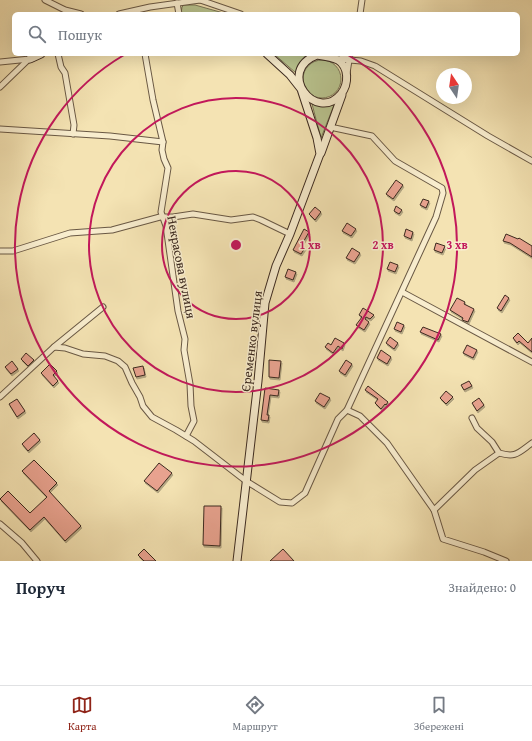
<!DOCTYPE html>
<html lang="uk">
<head>
<meta charset="utf-8">
<style>
  :root { --surface:#fff; --page:#f6f6f7; --text:#1f2937; --muted:#747a83; --line:#e0e1e3; --accent:#8f2418 }
  body { margin:0; font-family:"Gentium Book Plus",serif; background:var(--page); color:var(--text) }
  .compass { position:absolute; left:436px; top:68px; width:36px; height:36px; border-radius:50%; background:var(--surface); box-shadow:0 4px 16px #0002; rotate:347deg }
  .list { margin:0; padding:0; list-style:none }
  h2 { display:flex; justify-content:space-between; align-items:center; height:52px; margin:0; padding:0 16px; font-size:17px }
  h2 small { font-size:13px; font-weight:400; color:var(--muted) }
  .icon { flex:none; width:22px; height:22px; fill:none; stroke:currentColor; stroke-width:2; stroke-linecap:round; stroke-linejoin:round }
  .map { position:relative; flex:none; width:532px; height:561px; overflow:hidden }
  .search { position:absolute; background:var(--surface); box-shadow:0 4px 16px #0002; left:12px; right:12px; top:12px; height:44px; display:flex; align-items:center; gap:10px; box-sizing:border-box; padding:0 14px; border-radius:6px; color:var(--muted); font-size:15px }
  .sheet { height:124px; background:var(--surface) }
  nav { display:flex; justify-content:space-around; align-items:center; box-sizing:border-box; height:56px; border-top:1px solid var(--line); background:var(--surface); font-size:11px; color:var(--muted) }
  nav a { display:grid; justify-items:center; gap:2px }
  nav .on { color:var(--accent) }
  .map>svg:first-child { display:block }
  .green { fill:#b9c48f; stroke:#7a7657 }
  .building { fill:#e9a390; stroke:#3b291f; filter:url(#shadow) }
  .lines { fill:none; stroke-linecap:round; stroke-linejoin:round }
  .street-casing { stroke:#695844; stroke-width:7 }
  .secondary-casing { stroke:#3b291f; stroke-width:9 }
  .street { stroke:#f8edce; stroke-width:5 }
  .secondary { stroke:#f8edce; stroke-width:7 }
  .ring { fill:none; stroke:#c2185b; stroke-width:2 }
  .labels { text-anchor:middle; stroke-width:3; stroke-linejoin:round; paint-order:stroke }
  .street-label { font-size:13px; fill:#3b291f; stroke:#f8edce }
  .centre { fill:#c2185b; stroke:#f8edce; stroke-width:2 }
  .ring-label { font-size:12px; text-anchor:middle; font-weight:bold; fill:#c2185b; stroke:#f8edce; stroke-width:3; stroke-linejoin:round; paint-order:stroke }
</style>
</head>
<body>
<div class="map">
<svg width="532" height="561" viewBox="0 0 532 561">
  <defs>
    <filter id="shadow"><feDropShadow dx="1" dy="2" stdDeviation="0" flood-color="#0004"/></filter>
  </defs>
  <rect width="100%" height="100%" fill="#f4e3b3"/>
  <filter id="stains"><feTurbulence type="fractalNoise" baseFrequency=".005" numOctaves="4"/><feColorMatrix values="0 0 0 0 .2 0 0 0 0 .09 0 0 0 0 .02 0 0 0 .5 -.17"/></filter>
  <radialGradient id="worn" r=".72"><stop offset=".6" stop-color="#630" stop-opacity="0"/><stop offset="1" stop-color="#630" stop-opacity=".3"/></radialGradient>
  <g class="green">
    <polygon points="184,5 195,5 227,14 181,14 182,7"/>
    <polygon points="274,54 306,55 296,73"/>
    <circle cx="322" cy="79" r="19"/>
    <polygon points="312,104 334,105 321,138"/>
  </g>
  <g class="building">
    <polygon points="396,180 403,185 393,199 386,194"/>
    <polygon points="423,199 429,201 426,208 420,205"/>
    <polygon points="396,206 402,210 399,214 394,211"/>
    <polygon points="315,207 321,212 315,220 309,214"/>
    <polygon points="347,223 356,229 351,236 342,231"/>
    <polygon points="304,229 309,232 301,246 305,248 301,254 293,250"/>
    <polygon points="406,229 413,232 411,239 404,236"/>
    <polygon points="506,234 518,239 519,238 532,246 532,257 510,243 503,241"/>
    <polygon points="436,243 445,246 442,253 434,250"/>
    <polygon points="352,248 360,253 354,262 346,258"/>
    <polygon points="390,262 398,265 395,272 387,269"/>
    <polygon points="288,269 296,272 293,280 285,277"/>
    <polygon points="505,295 509,298 501,311 497,308"/>
    <polygon points="457,298 465,302 464,304 474,309 468,322 462,320 463,318 450,310"/>
    <polygon points="363,308 374,315 370,319 366,317 365,319 369,322 364,330 356,325 362,317 359,315"/>
    <polygon points="397,322 404,325 401,332 394,329"/>
    <polygon points="423,327 441,334 438,340 420,332"/>
    <polygon points="518,333 528,343 532,338 532,352 519,341 517,343 513,338"/>
    <polygon points="390,337 398,343 394,349 386,343"/>
    <polygon points="335,338 344,343 342,349 338,346 333,353 325,347 328,343 331,345"/>
    <polygon points="467,345 477,350 473,358 463,353"/>
    <polygon points="381,350 391,357 387,364 377,358"/>
    <polygon points="26,353 34,360 28,366 21,359"/>
    <polygon points="269,360 281,361 279,378 269,377"/>
    <polygon points="346,360 352,364 345,375 339,371"/>
    <polygon points="12,361 18,369 11,374 5,367"/>
    <polygon points="50,364 57,371 53,375 58,381 53,386 41,373"/>
    <polygon points="143,366 145,375 136,377 133,368"/>
    <polygon points="469,381 472,386 464,390 461,385"/>
    <polygon points="368,386 388,402 386,405 385,404 381,409 375,403 378,399 365,390"/>
    <polygon points="265,388 279,390 278,396 270,395 267,415 269,415 268,421 261,420"/>
    <polygon points="446,391 453,397 446,404 440,398"/>
    <polygon points="320,393 330,398 324,407 315,401"/>
    <polygon points="479,398 484,405 477,411 472,403"/>
    <polygon points="17,399 25,411 17,417 9,404"/>
    <polygon points="34,433 40,440 28,451 22,444"/>
    <polygon points="34,460 57,483 49,491 81,526 65,541 44,517 30,530 0,499 8,491 30,513 47,497 22,471"/>
    <polygon points="159,463 172,473 157,491 144,481"/>
    <polygon points="204,506 221,506 220,546 203,545"/>
    <polygon points="144,549 156,561 144,561 138,555"/>
    <polygon points="283,549 294,561 270,561"/>
  </g>
  <g class="lines">
    <defs>
      <g id="street">
        <polyline points="45,0 65,10 81,14"/>
        <polyline points="200,0 241,14"/>
        <polyline points="177,3 179,14"/>
        <polyline points="119,14 150,7 200,0"/>
        <polyline points="360,14 362,0"/>
        <polyline points="58,54 61,67 65,73 74,125 73,134"/>
        <polyline points="145,54 153,100 163,142 162,150 164,159 168,168 161,212 166,226 178,311 185,339 184,350 190,384 191,406 194,421 186,436"/>
        <polyline points="340,54 348,59"/>
        <polyline points="338,59 361,61 375,66 488,136 532,161"/>
        <polyline points="0,62 30,59"/>
        <polyline points="347,73 350,54"/>
        <polyline points="0,87 31,57"/>
        <polyline points="330,127 372,136 395,161 442,188 443,193 436,217 347,410"/>
        <polyline points="0,129 110,136 163,142"/>
        <polyline points="0,251 13,251 70,233 112,230 160,217 173,217 193,214 231,220 253,217 261,220 290,234"/>
        <polyline points="402,292 532,362"/>
        <polyline points="54,347 103,307"/>
        <polyline points="0,397 54,347 65,348 83,354 105,356 118,361 125,367 132,383 140,397 143,406 152,417 176,430 194,441 246,481 280,502 292,503 305,493 338,419 347,410 360,416 387,443 434,510 443,539 484,552 506,561"/>
        <path d="M472,418L477,428L492,442L499,453C516,458 518,453 532,443"/>
        <polyline points="434,510 475,470 499,453"/>
        <polyline points="0,524 22,543 37,561"/>
      </g>
      <g id="secondary">
        <path d="M317,55C324,56 332,57 338,60C349,67 349,84 341,94C316,124 275,71 317,55Z"/>
        <polyline points="30,59 41,54"/>
        <polyline points="321,153 342,95"/>
        <polyline points="237,561 258,381 265,303 276,266 290,234 320,154 317,138 301,89 290,75 267,54"/>
      </g>
    </defs>
    <use href="#street" class="street-casing"/>
    <use href="#secondary" class="secondary-casing"/>
    <use href="#street" class="street"/>
    <use href="#secondary" class="secondary"/>
  </g>
  <g class="ring">
    <circle cx="236" cy="245" r="74"/>
    <circle cx="236" cy="245" r="147"/>
    <path d="M348 55A221 221 0 1 1 124 55"/>
  </g>
  <g class="labels">
    <g class="street-label">
      <text transform="translate(182 267) rotate(79)" y="5">Некрасова вулиця</text>
      <text transform="translate(251 341) rotate(-83)" y="5">Єременко вулиця</text>
    </g>
  </g>
  <circle cx="236" cy="245" r="6" class="centre"/>
  <g class="ring-label">
    <text x="310" y="249">1 хв</text>
    <text x="383" y="249">2 хв</text>
    <text x="457" y="249">3 хв</text>
  </g>
  <rect width="100%" height="100%" filter="url(#stains)"/>
  <rect width="100%" height="100%" fill="url(#worn)"/>
</svg>
<svg class="compass" viewBox="-18 -18 36 36"><path d="M0-13l5 13h-10z" fill="#e53935"/><path d="M0 13l5-13h-10z" fill="#747a83"/></svg>
<div class="search"><svg class="icon" aria-label="search" viewBox="0 0 24 24"><circle cx="10" cy="10" r="6"/><path d="M15 15l6 6"/></svg>Пошук</div>
</div>
<section class="sheet">
<h2>Поруч<small>Знайдено: 0</small></h2>
<ul class="list">
</ul>
</section>
<nav>
<a class="on"><svg class="icon" aria-label="map" viewBox="0 0 24 24"><path d="M3 6l6-2 6 2 6-2v14l-6 2-6-2-6 2zM9 4v14M15 6v14"/></svg>Карта</a>
<a><svg class="icon" aria-label="directions" viewBox="0 0 24 24"><path d="M12 3l9 9-9 9-9-9zM9 14v-3h6M13 9l2 2-2 2"/></svg>Маршрут</a>
<a><svg class="icon" aria-label="saved" viewBox="0 0 24 24"><path d="M7 4h10v16l-5-4-5 4z"/></svg>Збережені</a>
</nav>
</body>
</html>
